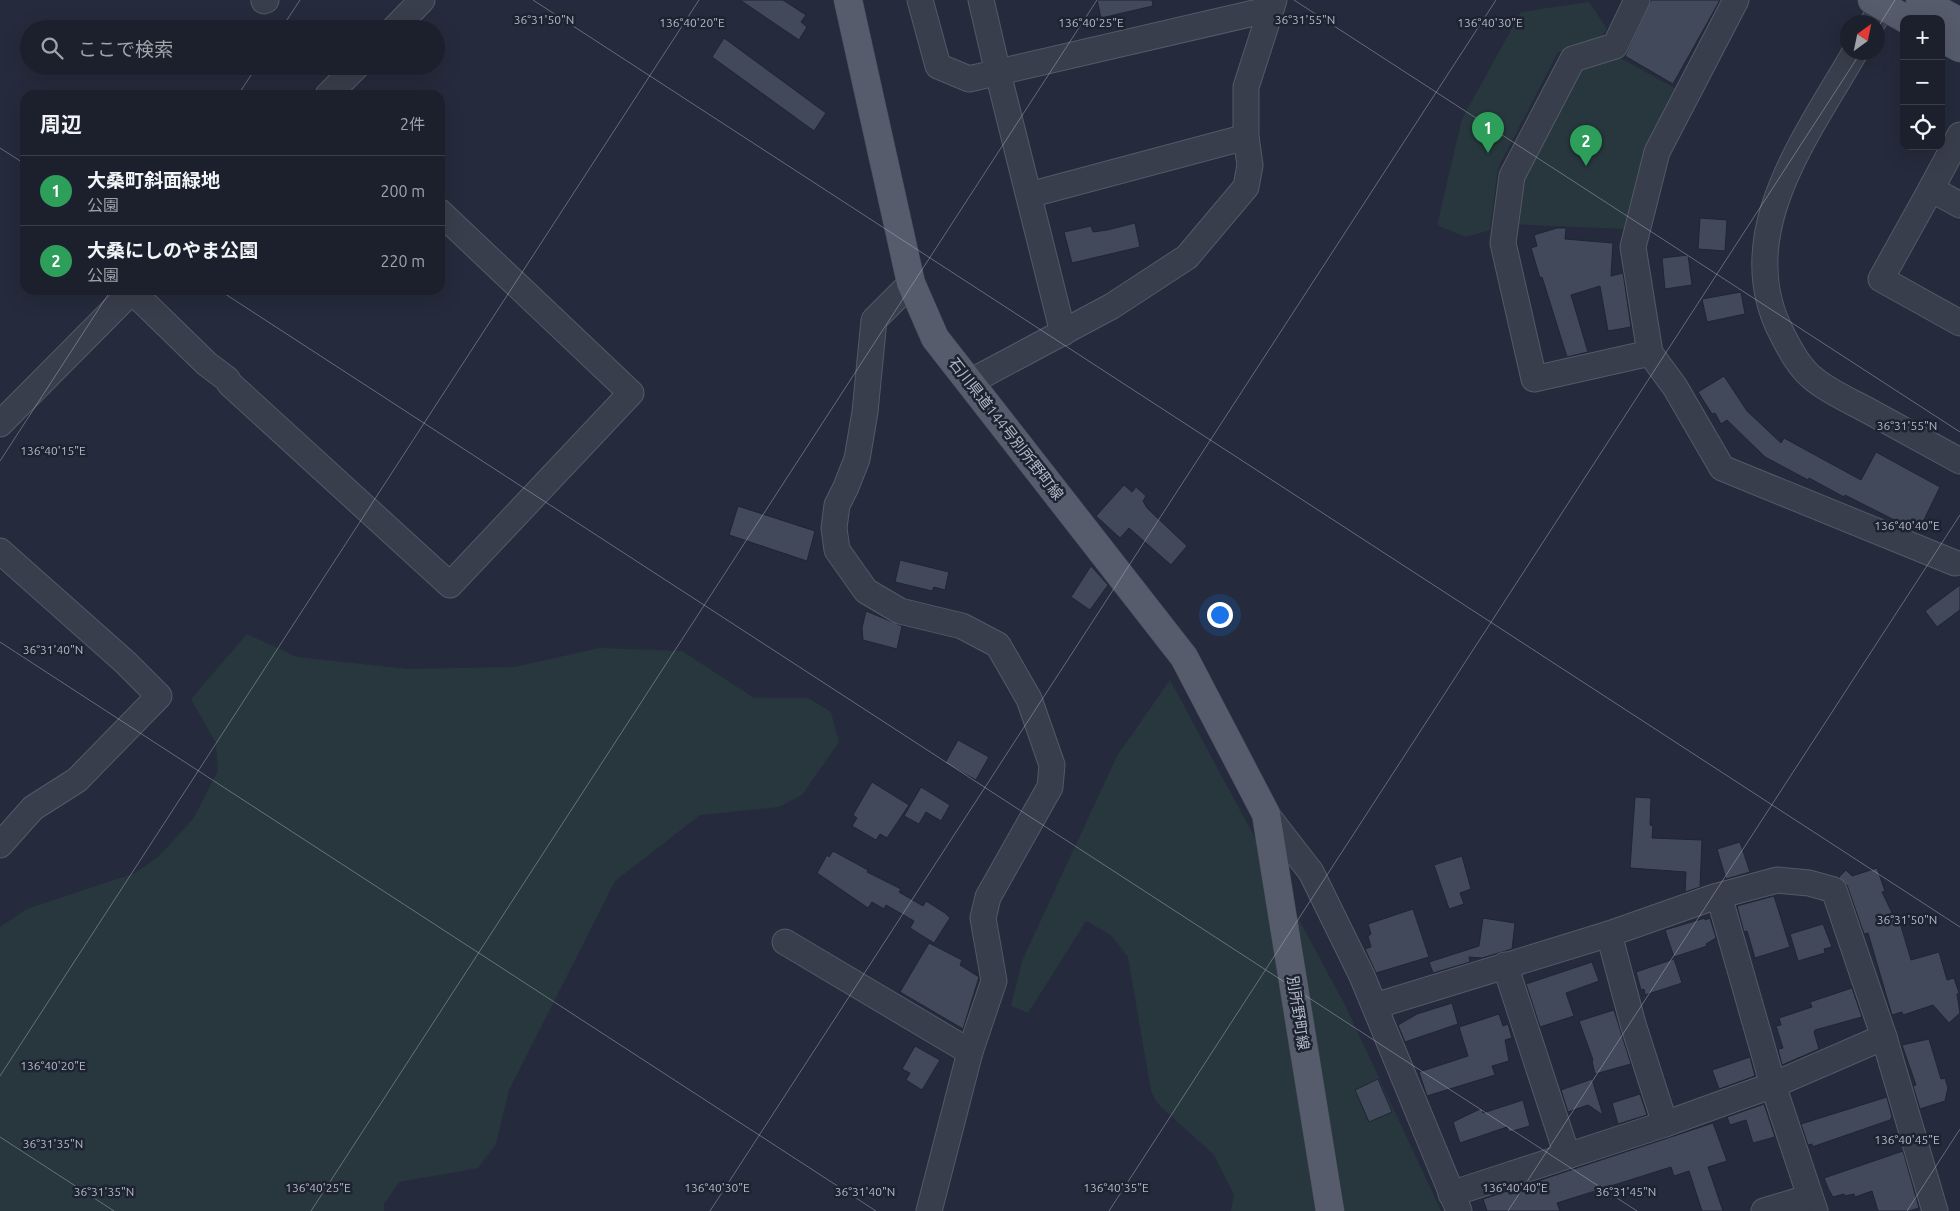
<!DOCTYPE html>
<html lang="ja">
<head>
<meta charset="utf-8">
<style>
  :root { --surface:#1c202d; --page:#292d39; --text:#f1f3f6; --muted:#a0a3aa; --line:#3a3e49; --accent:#2563eb }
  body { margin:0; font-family:Ubuntu,"Noto Sans JP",sans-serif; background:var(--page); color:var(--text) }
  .controls { position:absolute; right:15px; top:15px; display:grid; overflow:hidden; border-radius:10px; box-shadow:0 5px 20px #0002 }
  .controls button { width:45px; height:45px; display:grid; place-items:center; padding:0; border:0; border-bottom:1px solid var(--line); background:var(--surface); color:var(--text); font:25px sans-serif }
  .compass { position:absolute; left:1840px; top:15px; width:45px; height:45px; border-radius:50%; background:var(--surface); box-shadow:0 5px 20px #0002; rotate:33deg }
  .you { position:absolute; left:1219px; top:614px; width:18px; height:18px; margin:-12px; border:4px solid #fff; border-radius:50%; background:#1a73e8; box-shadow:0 0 0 8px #1a73e833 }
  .badge { display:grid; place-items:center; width:32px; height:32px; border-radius:50%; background:var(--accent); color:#fff; font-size:16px; font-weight:700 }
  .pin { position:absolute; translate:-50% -41px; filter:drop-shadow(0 1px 2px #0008) }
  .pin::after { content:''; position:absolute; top:26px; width:18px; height:15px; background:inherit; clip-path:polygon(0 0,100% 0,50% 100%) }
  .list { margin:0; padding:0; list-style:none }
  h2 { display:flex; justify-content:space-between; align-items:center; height:65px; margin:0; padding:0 20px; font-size:21px }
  h2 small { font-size:16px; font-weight:400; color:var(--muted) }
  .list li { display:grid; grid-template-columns:32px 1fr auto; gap:15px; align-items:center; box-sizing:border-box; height:70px; padding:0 20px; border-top:1px solid var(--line) }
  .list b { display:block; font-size:19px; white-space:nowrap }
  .list p { margin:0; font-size:16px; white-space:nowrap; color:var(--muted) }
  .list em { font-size:16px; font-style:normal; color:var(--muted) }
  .icon { flex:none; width:28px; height:28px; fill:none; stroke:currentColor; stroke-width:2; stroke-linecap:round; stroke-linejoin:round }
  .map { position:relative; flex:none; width:1960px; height:1211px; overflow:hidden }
  .search { position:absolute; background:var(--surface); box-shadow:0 5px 20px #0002; left:20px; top:20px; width:425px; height:55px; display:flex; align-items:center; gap:12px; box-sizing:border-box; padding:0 18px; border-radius:28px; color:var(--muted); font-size:19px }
  .panel { position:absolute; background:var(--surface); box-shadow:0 5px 20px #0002; left:20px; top:90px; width:425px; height:205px; border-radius:15px }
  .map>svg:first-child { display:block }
  .green { fill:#27373d }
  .building { fill:#41495b; stroke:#202533 }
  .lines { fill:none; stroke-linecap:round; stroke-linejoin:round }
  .minor-casing { stroke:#545967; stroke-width:27 }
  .major-casing { stroke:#424755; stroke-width:29 }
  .minor { stroke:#393e4c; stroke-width:25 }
  .major { stroke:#575c6c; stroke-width:28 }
  .ticks { fill:none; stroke:#b4b9c8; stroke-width:1; stroke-opacity:0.45 }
  .labels { text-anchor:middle; stroke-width:5; stroke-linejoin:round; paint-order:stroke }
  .street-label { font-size:15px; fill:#b4b9c8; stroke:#1e2331 }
  .ticks-label { font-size:12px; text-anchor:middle; fill:#b4b9c8; stroke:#1e2331; stroke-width:5; stroke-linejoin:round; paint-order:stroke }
</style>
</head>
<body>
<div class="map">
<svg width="1960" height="1211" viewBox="0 0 1960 1211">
  <rect width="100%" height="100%" fill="#252b3c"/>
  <g class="green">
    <polygon points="1589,2 1607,29 1599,41 1558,52 1498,168 1490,230 1466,237 1437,225 1462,119 1521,12"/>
    <path d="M1615,55L1676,89C1653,136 1633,176 1628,229L1507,224L1566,72Z"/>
    <polygon points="247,634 297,657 408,669 515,667 599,648 682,651 754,698 808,698 831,712 839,742 802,795 779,807 700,815 615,881 509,1090 496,1144 478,1168 399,1182 384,1204 384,1211 0,1211 0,927 27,909 135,873 158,857 193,819 218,771 216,743 191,699"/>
    <polygon points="1170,680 1346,1007 1441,1211 1231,1211 1234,1195 1214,1155 1157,1103 1151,1091 1128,957 1111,935 1086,921 1028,1013 1011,1006 1022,961 1117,756"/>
  </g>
  <g class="building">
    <polygon points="740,0 783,0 806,15 801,22 807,27 799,40"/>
    <polygon points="1097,0 1152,0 1153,6 1101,18"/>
    <polygon points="1651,0 1720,0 1673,84 1625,56"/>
    <polygon points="724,38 826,113 814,131 712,57"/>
    <polygon points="1700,218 1727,220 1725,251 1698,249"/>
    <polygon points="1135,223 1140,247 1072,263 1064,232 1091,226 1093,232 1107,230"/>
    <polygon points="1557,228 1566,228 1565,239 1613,243 1611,276 1623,273 1631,327 1608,331 1600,286 1571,295 1588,352 1567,357 1542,277 1540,278 1531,248 1537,246 1534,235"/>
    <polygon points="1688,255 1692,285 1665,289 1662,258"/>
    <polygon points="1741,292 1745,314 1707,322 1702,299"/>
    <polygon points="1724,376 1747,411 1781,443 1784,438 1861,480 1876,452 1940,487 1918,532 1845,495 1844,497 1809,478 1808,480 1765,457 1727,420 1721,424 1715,413 1712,414 1698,392"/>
    <polygon points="1124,485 1132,492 1136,487 1146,496 1143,501 1147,508 1187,546 1171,565 1129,528 1120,538 1096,516"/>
    <polygon points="738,506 815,531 807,561 729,535"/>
    <polygon points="900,560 949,572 945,590 934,587 932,591 895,582"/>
    <polygon points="1091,566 1108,585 1090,610 1071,597"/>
    <polygon points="1960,585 1960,610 1937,627 1925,611"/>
    <polygon points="866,611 902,626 897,649 863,640 862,628"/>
    <polygon points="958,740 989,757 976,780 945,763"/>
    <polygon points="872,782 909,805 887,838 880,834 876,840 852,826 857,818 853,815"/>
    <polygon points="921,787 950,805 941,821 926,812 919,824 904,816"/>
    <polygon points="1635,797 1651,798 1650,825 1653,826 1652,838 1702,840 1700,887 1685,892 1686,872 1630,868"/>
    <polygon points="1740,842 1750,872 1726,879 1717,849"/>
    <polygon points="833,851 868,870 867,872 901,889 899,892 923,906 926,901 945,913 950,918 934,943 910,928 914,921 886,905 884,909 872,902 868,908 817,873 827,855 829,857"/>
    <polygon points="1462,856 1471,889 1460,893 1464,904 1449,909 1434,865"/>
    <polygon points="1877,868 1885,891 1882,892 1894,917 1898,916 1911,960 1939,952 1947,980 1954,978 1959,993 1957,994 1960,1013 1949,1023 1933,1005 1903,1015 1902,1012 1892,1015 1868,933 1864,934 1847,885 1839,877 1846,870 1852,876"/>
    <polygon points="1774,896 1790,947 1755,958 1747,931 1744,932 1737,906"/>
    <polygon points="1413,909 1429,957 1376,973 1365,949 1371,947 1368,936 1371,934 1368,924"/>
    <polygon points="1483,918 1515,923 1512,949 1482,958 1469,957 1470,962 1433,973 1429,962 1479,946"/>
    <polygon points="1705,918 1705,920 1710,918 1716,938 1706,944 1707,946 1674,957 1665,930"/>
    <polygon points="1823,924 1832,947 1824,949 1825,953 1798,961 1790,934"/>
    <polygon points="929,943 962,960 960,965 979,977 963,1029 900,992"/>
    <polygon points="1674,959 1682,983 1645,995 1644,989 1641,990 1636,972"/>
    <polygon points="1592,962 1599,981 1566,993 1574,1016 1540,1027 1526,984"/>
    <polygon points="1852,988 1862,1017 1815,1030 1814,1032 1819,1049 1782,1065 1778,1049 1783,1048 1776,1026 1781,1025 1779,1018 1812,1007 1810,1002"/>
    <polygon points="1452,1003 1458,1024 1405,1042 1398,1025 1417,1014"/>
    <polygon points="1614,1010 1631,1064 1595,1074 1592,1061 1593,1060 1579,1021"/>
    <polygon points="1499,1014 1503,1026 1508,1024 1512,1038 1505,1040 1509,1061 1492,1066 1495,1075 1427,1096 1419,1072 1468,1056 1459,1027"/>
    <polygon points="1929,1039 1941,1079 1945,1078 1948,1088 1945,1101 1920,1109 1913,1086 1916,1085 1902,1045"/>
    <polygon points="915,1046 940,1060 922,1090 906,1080 910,1073 902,1069"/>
    <polygon points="1750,1057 1755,1076 1719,1089 1712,1070"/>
    <polygon points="1378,1079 1392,1112 1369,1122 1355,1090"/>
    <polygon points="1592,1079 1603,1115 1588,1105 1568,1112 1561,1090"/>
    <polygon points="1640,1094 1647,1115 1618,1124 1612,1103"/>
    <polygon points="1887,1097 1892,1117 1890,1120 1812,1147 1812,1144 1808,1145 1801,1124"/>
    <polygon points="1523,1100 1530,1126 1509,1132 1507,1127 1460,1143 1453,1122 1482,1108 1483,1113"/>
    <polygon points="1764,1104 1775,1137 1753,1143 1746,1120 1730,1125 1727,1117"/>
    <polygon points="1713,1123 1727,1161 1708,1167 1723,1211 1702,1211 1689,1171 1674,1176 1671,1167 1557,1203 1560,1211 1487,1211 1483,1199"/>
    <polygon points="1903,1151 1919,1208 1909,1211 1878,1211 1872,1191 1855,1197 1854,1194 1845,1196 1844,1194 1833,1197 1829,1190 1824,1178"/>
  </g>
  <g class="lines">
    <defs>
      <g id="minor">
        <polyline points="920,0 938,66 969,79 1271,9"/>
        <polyline points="981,0 998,73 1063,333"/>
        <polyline points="1637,0 1615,46 1573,59 1512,176 1503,243 1534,379 1650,353"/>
        <polyline points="1736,0 1657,152 1633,247 1650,353 1675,387 1722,468 1955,563"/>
        <polyline points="264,1 266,0"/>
        <polyline points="1873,22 1886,0"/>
        <polyline points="394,29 422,0"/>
        <path d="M1855,52C1807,136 1730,235 1782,334C1790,350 1800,369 1815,380C1830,392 1850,401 1867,410C1898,427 1929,444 1960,461"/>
        <polyline points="328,95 357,66"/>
        <polyline points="1960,135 1931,189 1960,205"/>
        <polyline points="1931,189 1881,279 1960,323"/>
        <polyline points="1029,195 1246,137"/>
        <polyline points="911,283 874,320 865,412 857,459 846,487 837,505 834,528 837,550 866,591 900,611 962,626 998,645 1029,699 1052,765 1050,787 988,897 983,918 994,981 970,1052 929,1211"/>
        <polyline points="132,291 207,364 227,379 230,384 450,585 631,393 440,212"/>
        <polyline points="970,382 1112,306 1187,257 1246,187 1250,165 1246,137 1246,87 1274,0"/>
        <polyline points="0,424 133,290"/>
        <polyline points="0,551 125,662 159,696 77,780 33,808 0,845"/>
        <polyline points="1266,814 1311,872 1362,976 1459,1211"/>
        <polyline points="1719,896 1773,1085 1815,1211"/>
        <polyline points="1609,934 1633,1024 1665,1124"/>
        <polyline points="785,942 970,1052"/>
        <polyline points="1505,965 1567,1155"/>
        <polyline points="1375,1006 1609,934 1714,897 1777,880 1809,883 1834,890 1884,1037 1935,1211"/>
        <polyline points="1451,1194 1665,1124 1773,1085 1884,1037"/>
        <polyline points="1764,1211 1810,1197"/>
      </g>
      <g id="major">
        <polyline points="848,0 911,283 935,338 1184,657 1266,814 1330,1211"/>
        <polyline points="1872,0 1906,19"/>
        <polyline points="1920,0 1960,22"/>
        <polyline points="1941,38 1960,48"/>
      </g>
    </defs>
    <use href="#minor" class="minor-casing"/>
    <use href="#major" class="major-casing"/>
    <use href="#minor" class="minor"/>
    <use href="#major" class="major"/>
  </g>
  <path class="ticks" d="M533,0L1960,927M1294,0L1960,432M1878,27L1895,0M281,29L300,0M238,95L257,66M0,148L25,164M219,290L1637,1211M0,461L111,290M0,642L876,1211M0,1076L699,0M0,1137L114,1211M311,1211L1097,0M710,1211L1496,0M1109,1211L1861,52M1508,1211L1960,515M1907,1211L1960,1129"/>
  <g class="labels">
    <g class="street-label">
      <text transform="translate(1006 429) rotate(52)" y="5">石川県道144号別所野町線</text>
      <text transform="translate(1298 1013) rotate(81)" y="5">別所野町線</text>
    </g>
  </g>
  <g class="ticks-label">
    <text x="544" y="24">36°31'50"N</text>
    <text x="1305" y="24">36°31'55"N</text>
    <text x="1091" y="27">136°40'25"E</text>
    <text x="1490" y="27">136°40'30"E</text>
    <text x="692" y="27">136°40'20"E</text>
    <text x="1907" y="430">36°31'55"N</text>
    <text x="53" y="455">136°40'15"E</text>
    <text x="1907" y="530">136°40'40"E</text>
    <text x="53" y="654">36°31'40"N</text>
    <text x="1907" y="924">36°31'50"N</text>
    <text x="53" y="1070">136°40'20"E</text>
    <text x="1907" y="1144">136°40'45"E</text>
    <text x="53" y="1148">36°31'35"N</text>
    <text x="318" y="1192">136°40'25"E</text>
    <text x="717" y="1192">136°40'30"E</text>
    <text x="1116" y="1192">136°40'35"E</text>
    <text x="1515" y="1192">136°40'40"E</text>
    <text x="104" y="1196">36°31'35"N</text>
    <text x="865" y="1196">36°31'40"N</text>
    <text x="1626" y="1196">36°31'45"N</text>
  </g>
</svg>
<div class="controls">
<button>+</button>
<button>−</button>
<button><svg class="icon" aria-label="locate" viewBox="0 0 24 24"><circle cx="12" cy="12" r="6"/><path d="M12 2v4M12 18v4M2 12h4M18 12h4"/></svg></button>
</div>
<svg class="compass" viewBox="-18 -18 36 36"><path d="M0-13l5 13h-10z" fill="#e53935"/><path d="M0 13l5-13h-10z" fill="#a0a3aa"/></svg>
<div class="you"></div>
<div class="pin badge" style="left:1488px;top:153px;background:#2e9e5b">1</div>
<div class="pin badge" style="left:1586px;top:166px;background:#2e9e5b">2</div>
<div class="search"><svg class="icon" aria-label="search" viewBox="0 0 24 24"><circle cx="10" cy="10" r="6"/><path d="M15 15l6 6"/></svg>ここで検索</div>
<section class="panel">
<h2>周辺<small>2件</small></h2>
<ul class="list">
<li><span class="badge" style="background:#2e9e5b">1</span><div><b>大桑町斜面緑地</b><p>公園</p></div><em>200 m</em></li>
<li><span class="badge" style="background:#2e9e5b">2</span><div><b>大桑にしのやま公園</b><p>公園</p></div><em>220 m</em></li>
</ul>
</section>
</div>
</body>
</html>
